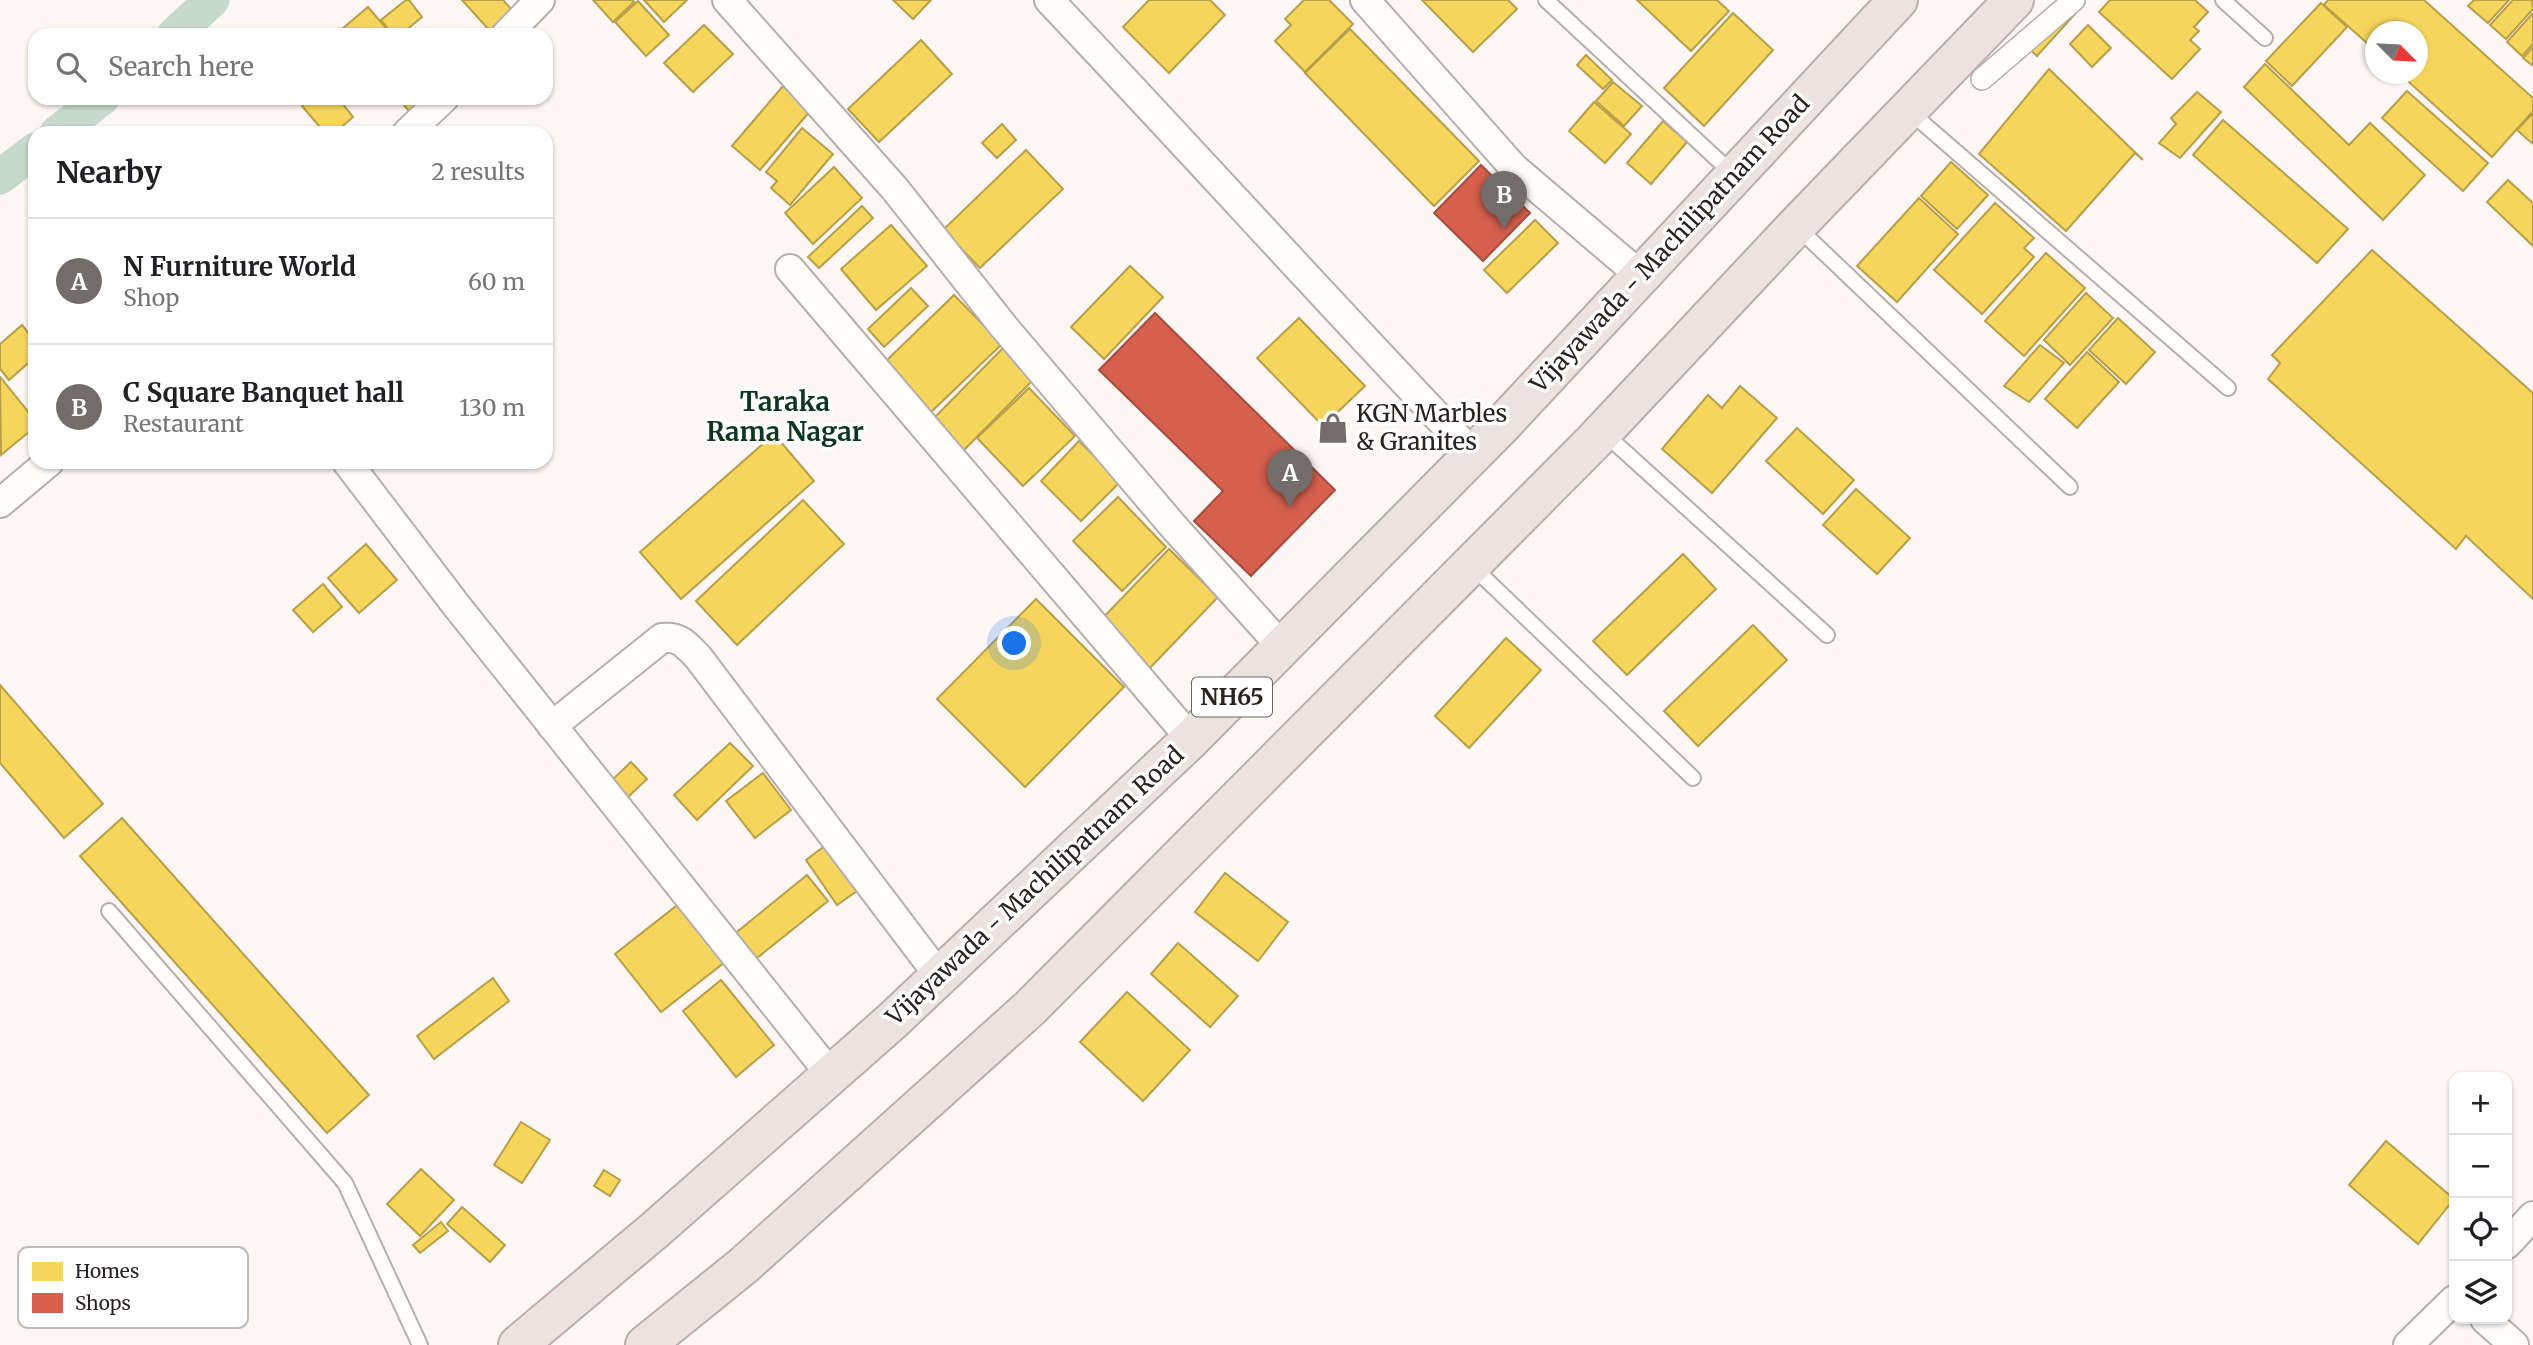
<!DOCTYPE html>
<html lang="en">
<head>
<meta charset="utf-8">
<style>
  :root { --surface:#fff; --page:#f2f2f2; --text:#202124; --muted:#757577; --line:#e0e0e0; --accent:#726c6a }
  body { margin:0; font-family:Merriweather,serif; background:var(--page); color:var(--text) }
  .controls { position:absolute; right:21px; bottom:21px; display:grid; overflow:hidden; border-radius:14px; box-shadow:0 2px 5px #0004 }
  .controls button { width:63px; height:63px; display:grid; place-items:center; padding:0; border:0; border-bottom:2px solid var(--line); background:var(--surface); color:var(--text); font:35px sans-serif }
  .compass { position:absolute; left:2365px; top:21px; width:63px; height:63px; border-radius:50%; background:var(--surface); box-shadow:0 2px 5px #0004; rotate:114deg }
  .you { position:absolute; left:1015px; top:644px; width:24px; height:24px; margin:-18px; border:5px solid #fff; border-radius:50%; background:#1a73e8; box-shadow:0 0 0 10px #1a73e833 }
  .badge { display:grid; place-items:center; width:46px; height:46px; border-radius:50%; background:var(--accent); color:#fff; font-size:23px; font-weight:700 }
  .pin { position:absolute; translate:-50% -58px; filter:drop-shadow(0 2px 4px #0008) }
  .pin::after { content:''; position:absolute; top:37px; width:24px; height:21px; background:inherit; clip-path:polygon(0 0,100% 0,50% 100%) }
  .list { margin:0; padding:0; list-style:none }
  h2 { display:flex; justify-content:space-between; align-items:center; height:91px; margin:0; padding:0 28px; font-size:30px }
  h2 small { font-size:23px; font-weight:400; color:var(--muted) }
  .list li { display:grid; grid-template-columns:46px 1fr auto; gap:21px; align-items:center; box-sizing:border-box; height:126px; padding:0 28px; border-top:2px solid var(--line) }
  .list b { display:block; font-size:26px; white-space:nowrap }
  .list p { margin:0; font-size:23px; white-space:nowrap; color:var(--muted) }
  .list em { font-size:23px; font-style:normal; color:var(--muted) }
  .icon { flex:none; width:38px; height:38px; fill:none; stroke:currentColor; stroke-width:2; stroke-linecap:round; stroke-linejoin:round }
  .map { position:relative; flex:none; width:2533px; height:1345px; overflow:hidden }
  .search { position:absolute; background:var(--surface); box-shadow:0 2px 5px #0004; left:28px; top:28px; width:525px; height:77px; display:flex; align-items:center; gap:18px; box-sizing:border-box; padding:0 24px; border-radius:21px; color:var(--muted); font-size:26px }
  .panel { position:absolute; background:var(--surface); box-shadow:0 2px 5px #0004; left:28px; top:126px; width:525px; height:343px; border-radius:21px }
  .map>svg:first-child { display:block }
  .homes { fill:#f6d55c; stroke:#b89f4a; stroke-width:2 }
  .shops { fill:#d6604d; stroke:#a24d40; stroke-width:2 }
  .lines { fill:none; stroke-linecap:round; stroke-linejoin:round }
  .canal { stroke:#c6d9cb; stroke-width:35 }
  .service-casing { stroke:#b4afad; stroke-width:18 }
  .pedestrian-casing { stroke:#b4afad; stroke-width:24 }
  .minor-casing { stroke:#b4afad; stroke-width:32 }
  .trunk-casing { stroke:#bbaeab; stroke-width:42 }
  .service { stroke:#fffefd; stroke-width:14 }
  .pedestrian { stroke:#fffefd; stroke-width:21 }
  .minor { stroke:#fffefd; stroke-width:28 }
  .trunk { stroke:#ece3e1; stroke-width:38 }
  .labels { text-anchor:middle; stroke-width:7; stroke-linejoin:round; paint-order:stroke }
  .shield { fill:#fff; stroke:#686463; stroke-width:2 }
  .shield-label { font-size:23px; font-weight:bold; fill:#282220 }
  .street-label { font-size:24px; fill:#282220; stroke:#fff }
  .poi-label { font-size:24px; fill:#282220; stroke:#fff; text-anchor:start }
  .neighbourhood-label { font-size:26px; font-weight:bold; fill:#0d3620; stroke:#fff }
  .key { fill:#fff; stroke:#bebdbc; stroke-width:2 }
  .key-label { font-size:19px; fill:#282220 }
</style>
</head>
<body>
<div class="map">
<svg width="2533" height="1345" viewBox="0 0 2533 1345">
  <rect width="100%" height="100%" fill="#fcf6f4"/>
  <g class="homes">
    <polygon points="406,0 409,0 422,17 400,35 393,35 381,20"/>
    <polygon points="462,0 503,0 513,11 491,32"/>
    <polygon points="593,0 632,0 634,2 613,22"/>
    <polygon points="644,0 687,0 664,22"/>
    <polygon points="893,0 931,0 913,19"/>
    <polygon points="1149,0 1210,0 1225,15 1169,73 1123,27"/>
    <polygon points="1304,0 1329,0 1353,24 1305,72 1275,41 1291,25 1285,19"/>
    <polygon points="1422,0 1508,0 1517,9 1473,52"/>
    <polygon points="1637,0 1717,0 1729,11 1691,51"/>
    <polygon points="2081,0 2085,3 2037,56 2026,46"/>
    <polygon points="2110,0 2195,0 2208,12 2194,27 2199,31 2190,40 2200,49 2172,79 2099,12"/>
    <polygon points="2328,0 2424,0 2533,98 2533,111 2492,157 2400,74 2418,74 2418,32 2376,32 2376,51 2324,5"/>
    <polygon points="2474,0 2509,0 2488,23 2468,6"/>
    <polygon points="2513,0 2532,0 2533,9 2506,39 2490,25"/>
    <polygon points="638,1 669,35 646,56 615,22"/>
    <polygon points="2321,3 2347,27 2292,86 2266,61"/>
    <polygon points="368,7 392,35 345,35 341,30"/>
    <polygon points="1733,13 1773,50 1704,126 1664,88"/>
    <polygon points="2533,13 2533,44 2522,56 2507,42"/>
    <polygon points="704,25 733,54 693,92 664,63"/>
    <polygon points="2088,25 2111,48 2092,67 2070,44"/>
    <polygon points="1350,29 1479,161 1434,206 1305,73"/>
    <polygon points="921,40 952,74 879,142 848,109"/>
    <polygon points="2533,47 2533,66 2523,58"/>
    <polygon points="1586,55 1612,80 1603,89 1577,65"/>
    <polygon points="2265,64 2349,145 2370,123 2425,175 2383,220 2244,87"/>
    <polygon points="2049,69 2143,160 2135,153 2066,231 1979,154"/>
    <polygon points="1613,82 1642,106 1624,126 1596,101"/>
    <polygon points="783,86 811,110 760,170 732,146"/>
    <polygon points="2407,91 2488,163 2463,191 2382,118"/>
    <polygon points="2197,92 2221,112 2180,158 2159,143 2176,124 2171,118"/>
    <polygon points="311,98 338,98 353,117 335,133 325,133 302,106"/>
    <polygon points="398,98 425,98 409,111"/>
    <polygon points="1594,102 1631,134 1605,163 1569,131"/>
    <polygon points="2533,113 2533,144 2517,130"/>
    <polygon points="2223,120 2348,229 2317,263 2193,155"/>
    <polygon points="1663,121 1687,142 1651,184 1627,163"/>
    <polygon points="1002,124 1016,140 997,158 982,143"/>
    <polygon points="802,128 833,154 790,205 771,188 777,181 766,172"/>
    <polygon points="1026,150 1063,189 980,268 943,230"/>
    <polygon points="1951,162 1988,195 1957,229 1921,196"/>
    <polygon points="834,167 862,198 813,244 785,213"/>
    <polygon points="2508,180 2533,203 2533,246 2487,202"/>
    <polygon points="1919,198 1958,234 1897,302 1857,266"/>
    <polygon points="1995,203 2034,238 2024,248 2034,257 1982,314 1934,270"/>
    <polygon points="862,206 873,218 819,268 808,257"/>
    <polygon points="1535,220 1558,243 1507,293 1484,270"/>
    <polygon points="891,225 927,266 876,310 841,269"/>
    <polygon points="2372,250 2533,393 2533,599 2466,536 2456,549 2268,379 2280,363 2272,355"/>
    <polygon points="2046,253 2085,288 2024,356 1985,321"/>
    <polygon points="1130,266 1163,297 1104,359 1071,327"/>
    <polygon points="911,288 928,306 884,347 868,329"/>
    <polygon points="2086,293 2113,318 2070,365 2044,340"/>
    <polygon points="954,295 1002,344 929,414 882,365"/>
    <polygon points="1299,318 1365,386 1323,426 1257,358"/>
    <polygon points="2118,318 2155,352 2126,384 2089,350"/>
    <polygon points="22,325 35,341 35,357 9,380 0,369 0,344"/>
    <polygon points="2040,345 2064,363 2029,402 2004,386"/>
    <polygon points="1003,348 1034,379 964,450 933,419"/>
    <polygon points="2087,352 2119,382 2077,428 2045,399"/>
    <polygon points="0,377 35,420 35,427 1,455"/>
    <polygon points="1740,386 1777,418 1712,493 1662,449 1708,395 1722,408"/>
    <polygon points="1029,388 1075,436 1023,486 977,438"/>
    <polygon points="1797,428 1854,480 1823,514 1766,461"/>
    <polygon points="774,434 814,481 681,599 640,552"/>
    <polygon points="1079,441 1120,482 1081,521 1041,481"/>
    <polygon points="1856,489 1910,538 1877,574 1823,525"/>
    <polygon points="1118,497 1166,547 1122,591 1073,541"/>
    <polygon points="803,500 844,544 737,645 696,601"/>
    <polygon points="366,544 397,580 359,613 328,578"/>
    <polygon points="1169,549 1218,597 1148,670 1098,623"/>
    <polygon points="1683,554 1716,589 1627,675 1593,641"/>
    <polygon points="323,584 342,607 313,632 293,610"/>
    <polygon points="1036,599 1124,687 1025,787 937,699"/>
    <polygon points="1753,625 1787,660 1698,746 1664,711"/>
    <polygon points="1506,638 1541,670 1469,748 1435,716"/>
    <polygon points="0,685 103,804 64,838 0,763"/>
    <polygon points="730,743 753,766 697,820 674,795"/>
    <polygon points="631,762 647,779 628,797 612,780"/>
    <polygon points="763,773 791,810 755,838 726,801"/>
    <polygon points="122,818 369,1095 327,1133 80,856"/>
    <polygon points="826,845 857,891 837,905 806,860"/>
    <polygon points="1225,873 1288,922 1258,961 1195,912"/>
    <polygon points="807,875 828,901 747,966 727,940"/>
    <polygon points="680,903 725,962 661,1012 615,954"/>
    <polygon points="1178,943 1238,996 1210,1027 1151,974"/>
    <polygon points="493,978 509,1001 434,1059 417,1036"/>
    <polygon points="721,980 774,1045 736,1077 683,1011"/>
    <polygon points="1127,992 1190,1050 1143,1101 1080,1042"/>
    <polygon points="521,1122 550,1140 522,1183 494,1165"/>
    <polygon points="2386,1141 2454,1199 2418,1244 2349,1185"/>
    <polygon points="421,1169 454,1200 420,1236 387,1204"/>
    <polygon points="604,1170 620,1180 610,1196 594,1186"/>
    <polygon points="462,1207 505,1245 490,1262 447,1224"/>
    <polygon points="441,1222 448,1231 420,1253 413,1245"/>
  </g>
  <g class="shops">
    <polygon points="1481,165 1530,213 1483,261 1434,213"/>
    <polygon points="1155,313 1335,490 1251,576 1194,521 1223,491 1099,370"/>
  </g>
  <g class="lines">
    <g class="canal">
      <polyline points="174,35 212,0"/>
      <polyline points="57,133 102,98"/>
      <polyline points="0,177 35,150"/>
    </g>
    <defs>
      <g id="service">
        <polyline points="1546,0 1734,175"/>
        <polyline points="2223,0 2265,38"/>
        <polyline points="1909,111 2228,388"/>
        <polyline points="1797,227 2070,487"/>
        <polyline points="1603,432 1827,635"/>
        <polyline points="1472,566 1693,778"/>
        <polyline points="109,911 345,1183 420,1345"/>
      </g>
      <polyline id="pedestrian" points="1982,79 2074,0"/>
      <g id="minor">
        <polyline points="727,0 895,189 1004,327 1173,526 1282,647"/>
        <path d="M1049,0C1191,150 1330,304 1473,454"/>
        <polyline points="1365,0 1514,168 1641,276"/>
        <polyline points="506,35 540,0"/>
        <polyline points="407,133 444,98"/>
        <polyline points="790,269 1191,739"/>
        <polyline points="347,462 456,605 831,1075"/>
        <polyline points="0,503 49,462"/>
        <path d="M552,726L662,638C680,636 686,645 698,657L940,977"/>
        <polyline points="2507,1244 2533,1216"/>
        <polyline points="2485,1319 2514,1345"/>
        <polyline points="2408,1345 2454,1300"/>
      </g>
      <g id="trunk">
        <polyline points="518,1345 656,1229 891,1022 1191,739 1500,427 1898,0"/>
        <polyline points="645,1345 743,1266 1030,1008 1594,441 1796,226 2014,0"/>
      </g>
    </defs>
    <use href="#service" class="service-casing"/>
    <use href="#pedestrian" class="pedestrian-casing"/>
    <use href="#minor" class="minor-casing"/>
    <use href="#trunk" class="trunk-casing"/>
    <use href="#service" class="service"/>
    <use href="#pedestrian" class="pedestrian"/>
    <use href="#minor" class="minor"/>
    <use href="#trunk" class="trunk"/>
  </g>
  <defs>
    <symbol id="shop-bare" viewBox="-9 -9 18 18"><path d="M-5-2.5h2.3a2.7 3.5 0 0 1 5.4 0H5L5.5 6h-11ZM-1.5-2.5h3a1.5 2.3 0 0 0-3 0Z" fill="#726c6a" stroke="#fff" stroke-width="2.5" paint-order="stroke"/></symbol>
  </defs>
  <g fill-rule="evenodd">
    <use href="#shop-bare" x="1311" y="406" width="44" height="44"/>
  </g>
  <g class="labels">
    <rect class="shield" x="1192" y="677.5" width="80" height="39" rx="5"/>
    <g class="shield-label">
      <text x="1232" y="705">NH65</text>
    </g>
    <g class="street-label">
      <text transform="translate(1670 244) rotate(-47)" y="8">Vijayawada - Machilipatnam Road</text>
      <text transform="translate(1035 886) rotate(-43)" y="8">Vijayawada - Machilipatnam Road</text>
    </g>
    <g class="poi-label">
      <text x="1356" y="422">KGN Marbles<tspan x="1356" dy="28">&amp; Granites</tspan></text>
    </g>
    <g class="neighbourhood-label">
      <text x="785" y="411">Taraka<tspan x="785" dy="30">Rama Nagar</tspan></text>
    </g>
  </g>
  <rect x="18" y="1247" width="230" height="81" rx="10" class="key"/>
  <rect x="32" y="1262" width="31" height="19" fill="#f6d55c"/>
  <rect x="32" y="1293" width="31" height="20" fill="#d6604d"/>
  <g class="key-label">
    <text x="75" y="1278">Homes</text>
    <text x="75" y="1310">Shops</text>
  </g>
</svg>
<div class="controls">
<button>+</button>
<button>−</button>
<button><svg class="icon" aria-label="locate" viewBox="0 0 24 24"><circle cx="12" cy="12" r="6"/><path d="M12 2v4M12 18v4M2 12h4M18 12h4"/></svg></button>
<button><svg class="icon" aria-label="layers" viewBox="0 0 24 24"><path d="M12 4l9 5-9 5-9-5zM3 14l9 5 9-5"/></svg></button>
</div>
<svg class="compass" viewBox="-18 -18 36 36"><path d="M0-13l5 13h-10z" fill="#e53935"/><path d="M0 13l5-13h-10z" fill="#757577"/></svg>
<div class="you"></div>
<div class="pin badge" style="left:1290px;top:507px">A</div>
<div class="pin badge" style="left:1504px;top:229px">B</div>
<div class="search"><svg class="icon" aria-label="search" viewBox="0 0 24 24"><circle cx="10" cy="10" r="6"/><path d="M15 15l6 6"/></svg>Search here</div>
<section class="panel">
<h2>Nearby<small>2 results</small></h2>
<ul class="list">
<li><span class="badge">A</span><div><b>N Furniture World</b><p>Shop</p></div><em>60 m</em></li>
<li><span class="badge">B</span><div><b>C Square Banquet hall</b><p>Restaurant</p></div><em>130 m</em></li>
</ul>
</section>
</div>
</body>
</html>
